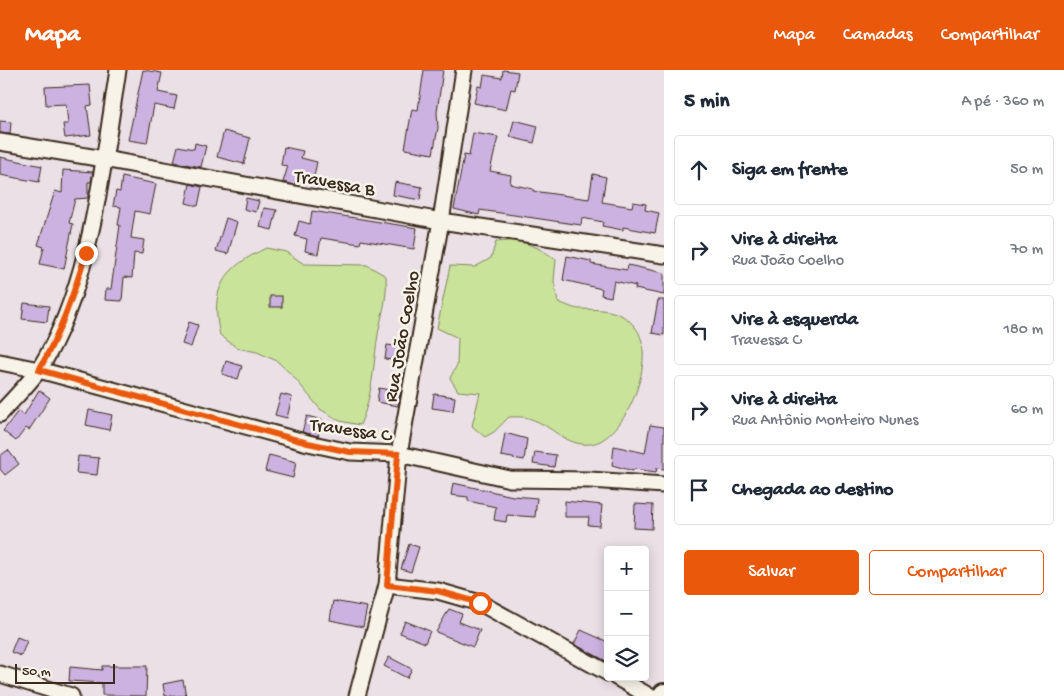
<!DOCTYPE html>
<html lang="pt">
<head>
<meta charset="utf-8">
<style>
  :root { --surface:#fff; --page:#f6f6f7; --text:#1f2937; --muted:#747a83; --line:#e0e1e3; --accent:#ea580c }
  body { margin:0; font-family:"Gochi Hand",sans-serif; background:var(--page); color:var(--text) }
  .controls { position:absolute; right:15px; bottom:15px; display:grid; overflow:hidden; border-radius:5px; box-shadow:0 2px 12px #0003 }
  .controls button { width:45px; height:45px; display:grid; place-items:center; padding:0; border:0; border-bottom:1px solid var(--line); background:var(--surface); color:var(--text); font:25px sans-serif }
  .scale { position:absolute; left:15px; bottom:12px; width:100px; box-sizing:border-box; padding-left:5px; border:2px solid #3b2a1e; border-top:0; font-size:14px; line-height:18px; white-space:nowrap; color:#3b2a1e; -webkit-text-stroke:4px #f7f3e8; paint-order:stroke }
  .stop { position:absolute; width:15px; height:15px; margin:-11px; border:4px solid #ea580c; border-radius:50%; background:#fff }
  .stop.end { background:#ea580c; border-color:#fff; box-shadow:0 1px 5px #0008 }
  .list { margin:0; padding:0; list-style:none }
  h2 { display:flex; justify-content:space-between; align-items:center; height:65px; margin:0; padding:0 20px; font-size:21px }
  h2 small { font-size:16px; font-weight:400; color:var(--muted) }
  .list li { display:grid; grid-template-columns:32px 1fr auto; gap:15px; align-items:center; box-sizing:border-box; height:70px; margin:0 10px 10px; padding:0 10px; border:1px solid var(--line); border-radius:5px }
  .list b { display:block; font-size:19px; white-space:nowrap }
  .list p { margin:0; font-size:16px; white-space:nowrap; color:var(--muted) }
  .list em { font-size:16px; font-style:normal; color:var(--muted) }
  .actions { display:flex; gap:10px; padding:15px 20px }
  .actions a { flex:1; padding:11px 0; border:1px solid var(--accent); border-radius:5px; text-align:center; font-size:18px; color:var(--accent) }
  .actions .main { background:var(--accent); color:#fff }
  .icon { flex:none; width:28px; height:28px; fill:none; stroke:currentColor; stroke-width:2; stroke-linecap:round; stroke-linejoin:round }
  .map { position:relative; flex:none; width:664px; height:626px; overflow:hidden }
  header { display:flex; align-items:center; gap:30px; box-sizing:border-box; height:70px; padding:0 25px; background:var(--accent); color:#fff }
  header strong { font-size:24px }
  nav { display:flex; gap:28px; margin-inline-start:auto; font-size:18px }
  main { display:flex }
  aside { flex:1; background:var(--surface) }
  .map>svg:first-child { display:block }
  .green { fill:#c9e39a; stroke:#82865c }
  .building { fill:#ccb2e0; stroke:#3b2a1e }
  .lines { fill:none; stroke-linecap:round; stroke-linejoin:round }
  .minor-casing { stroke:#3b2a1e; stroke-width:19 }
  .tertiary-casing { stroke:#3b2a1e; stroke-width:24 }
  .minor { stroke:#f7f3e8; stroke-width:15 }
  .tertiary { stroke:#f7f3e8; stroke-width:20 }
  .route { stroke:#ea580c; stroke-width:6 }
  .labels { text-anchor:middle; stroke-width:5; stroke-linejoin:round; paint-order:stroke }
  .street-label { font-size:19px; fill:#3b2a1e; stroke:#f7f3e8 }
</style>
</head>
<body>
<header>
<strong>Mapa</strong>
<nav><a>Mapa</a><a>Camadas</a><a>Compartilhar</a></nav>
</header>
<main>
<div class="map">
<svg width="664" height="626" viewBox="0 0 664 626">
  <rect width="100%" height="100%" fill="#eae0e6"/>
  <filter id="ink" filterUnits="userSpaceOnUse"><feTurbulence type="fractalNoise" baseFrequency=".02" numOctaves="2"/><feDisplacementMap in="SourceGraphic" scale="10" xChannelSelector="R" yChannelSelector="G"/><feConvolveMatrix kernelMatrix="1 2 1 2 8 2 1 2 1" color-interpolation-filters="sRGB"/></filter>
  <g filter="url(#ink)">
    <g class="green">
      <path d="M517,170L538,178L556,189L554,211L558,232C565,234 573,239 580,239C601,240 620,238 635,257C659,285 626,371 590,374C567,377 551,355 531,349C525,346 515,347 509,347L494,362L485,367L472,356L480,323L458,321L450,308L457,295L458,268L437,258L450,196L475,197L491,188L496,172Z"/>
      <path d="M266,178L286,182L304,194L367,195L386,206C388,232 380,247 377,271C373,300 372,328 360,355L340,351L320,339L293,306L277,291L257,282L237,278L220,265C209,218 224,198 266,178Z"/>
    </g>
    <g class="building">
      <polygon points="143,0 162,3 158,22 177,26 174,39 154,35 147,73 128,70"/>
      <polygon points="424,0 443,0 437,42 438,58 433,84 405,79 412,39 418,40"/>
      <polygon points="503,0 518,2 515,20 511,19 506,40 474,33 478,16 482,17 484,5 502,8"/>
      <polygon points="90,15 92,35 87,36 91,65 65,68 63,54 68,54 66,34 46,35 45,17"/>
      <polygon points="514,50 538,56 534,73 510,67"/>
      <polygon points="0,51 11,52 10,64 0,63"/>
      <polygon points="224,61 250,68 244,94 217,87"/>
      <polygon points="473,63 498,67 490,101 511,105 510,114 533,119 533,121 589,129 593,104 606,107 602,132 632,137 633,132 646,134 645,140 659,143 655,163 623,157 623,160 602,156 603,152 582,148 581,155 480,140 479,145 454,139 464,85 469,86"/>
      <polygon points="195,73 206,76 201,97 174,92 178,76 194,79"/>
      <polygon points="284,77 303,81 301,88 317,92 313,111 297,106 295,115 283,112 288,96 281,95"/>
      <polygon points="0,87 42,96 39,112 0,105"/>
      <polygon points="63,100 93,102 91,112 88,112 88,128 75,129 69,153 73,154 64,199 40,194 44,177 38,175 55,121 62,123"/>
      <polygon points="122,107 156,114 150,144 135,141 131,168 144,170 142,184 134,183 132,208 124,207 122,231 105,230 106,219 111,219 120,155 118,155 121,137 113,136 116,121 120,122"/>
      <polygon points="395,112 422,117 420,130 393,125"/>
      <polygon points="190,114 202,117 198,136 186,133"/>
      <polygon points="246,128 259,131 256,142 244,139"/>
      <polygon points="264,138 277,140 272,160 260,157"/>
      <polygon points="312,141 417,158 414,179 361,170 360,174 321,168 318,184 305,181 307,169 295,166 299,151 310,154"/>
      <polygon points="226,148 237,152 228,184 216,181"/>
      <polygon points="567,186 591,191 591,194 627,200 628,195 664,203 664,225 635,219 636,216 614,211 611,227 601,225 602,219 563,210"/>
      <rect x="270" y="226" width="12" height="11"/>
      <polygon points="658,230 664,230 664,265 652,263"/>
      <polygon points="24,233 49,236 47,252 22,249"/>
      <polygon points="189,252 198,255 191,277 182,274"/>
      <polygon points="387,275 402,277 400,291 385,289"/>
      <polygon points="226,291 242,296 238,309 222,304"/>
      <polygon points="379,318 400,322 398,336 377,332"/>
      <polygon points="39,320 50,328 29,360 26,358 16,371 3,361 18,341 24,345"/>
      <polygon points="281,324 292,327 287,348 275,345"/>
      <polygon points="434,324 455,327 453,341 432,338"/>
      <polygon points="89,340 112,345 109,360 86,355"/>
      <polygon points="307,346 322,350 318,366 302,362"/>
      <polygon points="650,355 664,357 664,399 657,398 656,402 634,399 633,401 612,395 614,376 645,383"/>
      <polygon points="505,363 527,369 524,390 501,386"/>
      <polygon points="8,380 19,394 5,405 0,399 0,386"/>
      <polygon points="535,382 556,385 554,397 533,394"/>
      <polygon points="269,385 296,392 293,408 265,401"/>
      <polygon points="78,386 99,388 97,405 76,403"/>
      <polygon points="453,413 513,426 537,428 535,447 507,445 506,452 494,450 496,437 468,431 468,427 451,425"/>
      <polygon points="565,431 602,435 600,456 588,455 589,447 565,447"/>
      <polygon points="635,434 653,435 652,459 634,458"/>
      <polygon points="409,474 419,477 411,502 401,499"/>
      <polygon points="333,531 367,537 363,557 330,550"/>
      <polygon points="449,539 462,544 459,552 480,560 473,577 436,562"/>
      <polygon points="405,551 430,561 425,573 400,563"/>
      <polygon points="581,560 608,572 608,592 574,574"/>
      <polygon points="17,567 27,571 21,586 11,582"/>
      <polygon points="389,587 412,599 407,608 384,596"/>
      <polygon points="102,596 147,596 146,626 102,625 102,613 69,611 70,597 102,600"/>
      <polygon points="183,610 186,626 165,626 163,614"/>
    </g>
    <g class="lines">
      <defs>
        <g id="minor">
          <polyline points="0,72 104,89 441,151 664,185"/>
          <polyline points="0,292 39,300 308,373 350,382 399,384 510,409 590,410 664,415"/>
          <path d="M0,344C13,329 29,314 40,298C91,217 103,94 118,0"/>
          <polyline points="387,515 438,521 480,533 608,603"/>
          <polyline points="0,604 71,626"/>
          <polyline points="616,607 649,626"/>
          <polyline points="357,626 387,515 399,384 441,151 464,0"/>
        </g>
        <polyline id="tertiary" points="663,626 664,624"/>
      </defs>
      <use href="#minor" class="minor-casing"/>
      <use href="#tertiary" class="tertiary-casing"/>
      <use href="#minor" class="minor"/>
      <use href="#tertiary" class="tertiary"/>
    </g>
  </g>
  <g class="lines" filter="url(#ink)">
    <path class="route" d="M86,183C73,226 61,261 39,300L308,373L350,382L398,384L387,515L438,521L480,533"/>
  </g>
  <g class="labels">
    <g class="street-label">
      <text transform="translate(335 111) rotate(10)" y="7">Travessa B</text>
      <text transform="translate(400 266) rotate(-80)" y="7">Rua João Coelho</text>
      <text transform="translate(351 358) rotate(8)" y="7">Travessa C</text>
    </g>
  </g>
</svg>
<div class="controls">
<button>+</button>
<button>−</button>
<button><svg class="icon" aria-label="layers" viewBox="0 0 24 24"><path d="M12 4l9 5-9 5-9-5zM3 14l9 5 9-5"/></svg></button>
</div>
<div class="scale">50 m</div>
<div class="stop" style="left:480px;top:533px"></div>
<div class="stop end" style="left:86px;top:183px"></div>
</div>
<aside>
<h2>5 min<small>A pé · 360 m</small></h2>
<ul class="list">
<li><svg class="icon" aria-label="ahead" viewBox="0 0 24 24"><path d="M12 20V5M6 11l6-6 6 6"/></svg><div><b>Siga em frente</b></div><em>50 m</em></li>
<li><svg class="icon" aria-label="right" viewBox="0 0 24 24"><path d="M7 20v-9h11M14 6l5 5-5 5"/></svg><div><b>Vire à direita</b><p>Rua João Coelho</p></div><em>70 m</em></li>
<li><svg class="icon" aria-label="left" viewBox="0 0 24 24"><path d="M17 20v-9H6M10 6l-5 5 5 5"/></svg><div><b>Vire à esquerda</b><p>Travessa C</p></div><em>180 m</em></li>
<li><svg class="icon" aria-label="right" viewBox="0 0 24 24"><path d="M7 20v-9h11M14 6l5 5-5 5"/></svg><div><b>Vire à direita</b><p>Rua Antônio Monteiro Nunes</p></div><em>60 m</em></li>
<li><svg class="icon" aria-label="arrive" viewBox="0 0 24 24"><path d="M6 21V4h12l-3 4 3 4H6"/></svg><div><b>Chegada ao destino</b></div></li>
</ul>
<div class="actions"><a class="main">Salvar</a><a>Compartilhar</a></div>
</aside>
</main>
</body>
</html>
